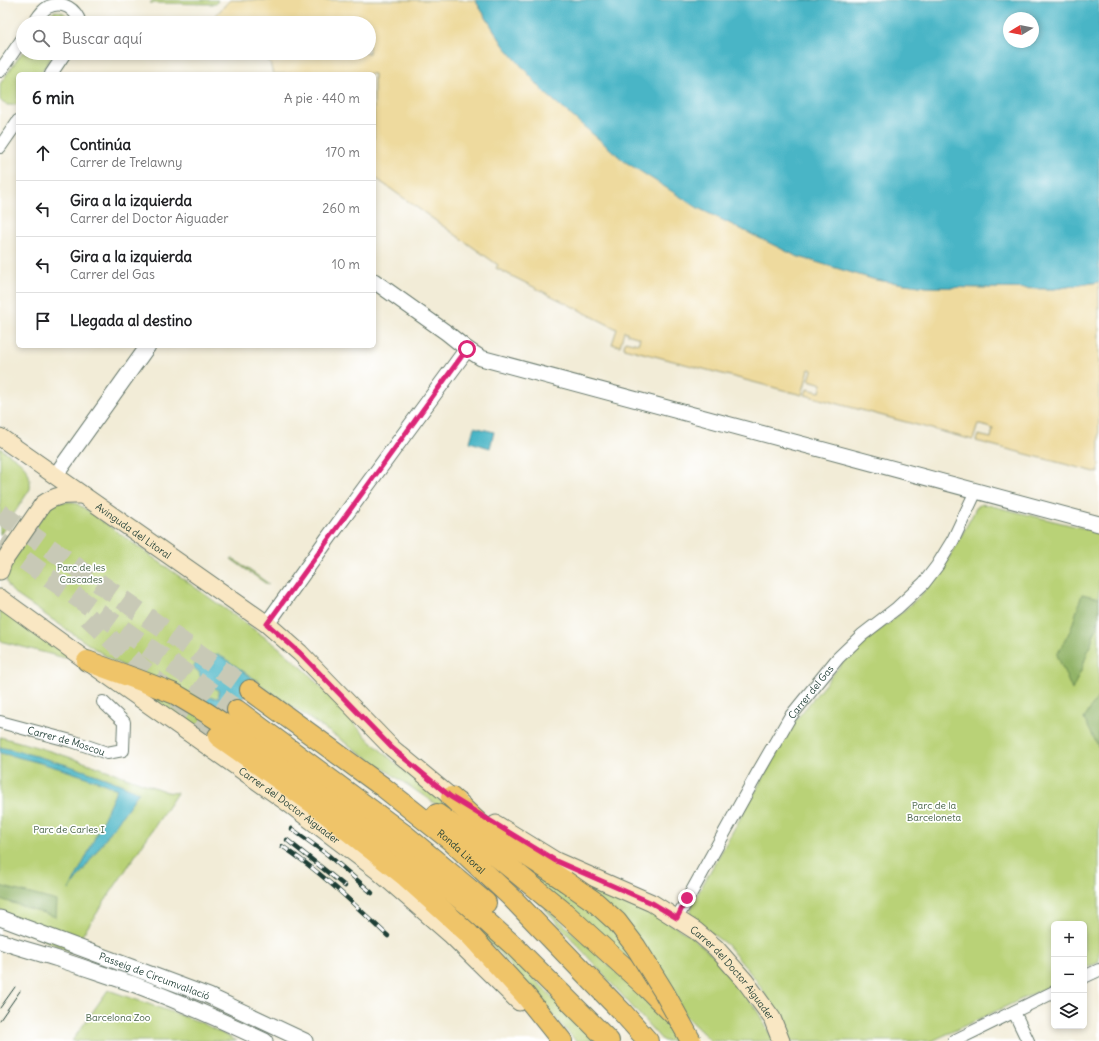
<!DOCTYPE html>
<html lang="es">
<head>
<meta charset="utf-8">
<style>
  :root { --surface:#fff; --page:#f6f6f6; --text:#202124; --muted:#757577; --line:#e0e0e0 }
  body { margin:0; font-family:Delius,sans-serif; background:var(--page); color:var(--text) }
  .controls { position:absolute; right:12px; bottom:12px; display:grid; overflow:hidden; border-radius:6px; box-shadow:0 2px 6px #0003 }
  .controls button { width:36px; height:36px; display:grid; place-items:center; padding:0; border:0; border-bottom:1px solid var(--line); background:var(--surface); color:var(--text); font:20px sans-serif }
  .compass { position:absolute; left:1003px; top:12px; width:36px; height:36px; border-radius:50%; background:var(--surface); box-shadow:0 2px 6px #0003; rotate:260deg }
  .stop { position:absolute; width:12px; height:12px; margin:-9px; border:3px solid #db2777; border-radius:50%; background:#fff }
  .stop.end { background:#db2777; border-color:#fff; box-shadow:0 1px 4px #0008 }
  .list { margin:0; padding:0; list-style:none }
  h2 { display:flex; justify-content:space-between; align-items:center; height:52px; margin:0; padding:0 16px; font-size:17px }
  h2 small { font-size:13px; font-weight:400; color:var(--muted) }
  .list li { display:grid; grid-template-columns:26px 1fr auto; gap:12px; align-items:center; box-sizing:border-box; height:56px; padding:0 16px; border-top:1px solid var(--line) }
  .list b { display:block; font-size:15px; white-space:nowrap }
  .list p { margin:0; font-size:13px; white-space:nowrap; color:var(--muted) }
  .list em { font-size:13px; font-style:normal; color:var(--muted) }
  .icon { flex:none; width:22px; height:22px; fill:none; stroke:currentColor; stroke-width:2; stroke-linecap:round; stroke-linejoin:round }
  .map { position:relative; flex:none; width:1099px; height:1041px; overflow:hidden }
  .search { position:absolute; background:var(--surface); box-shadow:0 2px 6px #0003; left:16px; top:16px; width:360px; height:44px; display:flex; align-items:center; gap:10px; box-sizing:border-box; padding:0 14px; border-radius:22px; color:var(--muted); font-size:15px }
  .panel { position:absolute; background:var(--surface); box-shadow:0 2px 6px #0003; left:16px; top:72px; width:360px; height:276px; border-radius:6px }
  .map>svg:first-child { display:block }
  .green { fill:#b9d277; stroke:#6c8856 }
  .forest { fill:#92b468; stroke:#58784e }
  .sand { fill:#eeda9e; stroke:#868c69 }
  .water { fill:#49b5c6; stroke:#34797d; fill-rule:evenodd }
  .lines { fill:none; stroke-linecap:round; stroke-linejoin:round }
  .trunk-tunnel { stroke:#c8c9b6; stroke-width:20; stroke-dasharray:20 10; stroke-linecap:butt }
  .minor-casing { stroke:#697a6d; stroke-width:14 }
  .tertiary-casing { stroke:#697a6d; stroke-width:17 }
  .secondary-casing { stroke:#697a6d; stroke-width:19 }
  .trunk-casing { stroke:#697a6d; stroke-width:22 }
  .minor { stroke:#fff; stroke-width:12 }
  .tertiary { stroke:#fff; stroke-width:15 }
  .secondary { stroke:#f9e7c3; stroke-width:17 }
  .trunk { stroke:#efc469; stroke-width:20 }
  .tram { stroke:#1f3d34; stroke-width:1 }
  .rail-casing { stroke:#1f3d34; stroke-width:4.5 }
  .rail { stroke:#fff; stroke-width:3; stroke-dasharray:9; stroke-linecap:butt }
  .trunk-bridge-casing { stroke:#697a6d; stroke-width:22; stroke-linecap:butt }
  .trunk-bridge { stroke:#efc469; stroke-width:20 }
  .route { stroke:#db2777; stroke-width:5 }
  .labels { text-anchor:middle; stroke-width:3.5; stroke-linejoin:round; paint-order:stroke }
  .street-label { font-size:10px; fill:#1f3d34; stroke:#fff }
  .park-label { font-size:10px; fill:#466245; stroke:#fff }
</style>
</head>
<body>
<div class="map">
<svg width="1099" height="1041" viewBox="0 0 1099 1041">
  <rect width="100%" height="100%" fill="#fff"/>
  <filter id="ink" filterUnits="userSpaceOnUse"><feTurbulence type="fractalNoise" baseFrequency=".025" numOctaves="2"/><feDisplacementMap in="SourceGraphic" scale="8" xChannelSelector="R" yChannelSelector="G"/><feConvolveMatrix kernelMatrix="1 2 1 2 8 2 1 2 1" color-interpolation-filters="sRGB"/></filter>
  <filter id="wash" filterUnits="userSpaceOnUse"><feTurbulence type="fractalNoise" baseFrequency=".012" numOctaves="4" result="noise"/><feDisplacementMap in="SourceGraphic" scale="16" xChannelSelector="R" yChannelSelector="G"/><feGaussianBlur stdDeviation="0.9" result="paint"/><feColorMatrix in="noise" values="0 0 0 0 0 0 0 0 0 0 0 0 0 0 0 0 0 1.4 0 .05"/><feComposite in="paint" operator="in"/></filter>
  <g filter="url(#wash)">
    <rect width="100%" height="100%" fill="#f2ecd7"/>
    <g class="green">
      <polygon points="153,0 218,0 216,4 150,3"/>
      <path d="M55,11C64,11 68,15 71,23H42C46,17 49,14 55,11Z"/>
      <path d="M23,51V53H54L40,74H18V104C11,106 5,106 0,100V84Z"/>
      <path d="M0,448C17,460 32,465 30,489L0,535Z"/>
      <path d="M58,502H74L84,508L277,646L306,671L370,741L428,791L462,817L590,909L614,931L644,974L443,809L257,683L258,681L257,679L228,719L112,660L98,651L15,594C7,586 4,580 7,569L48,508Z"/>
      <polygon points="981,504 988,505 1099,532 1099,962 1084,969 1084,924 1054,924 1054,984 932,1041 787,1041 776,1012 756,980 727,945 703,927 694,923 690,916 691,910 693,902 795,721 843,662 867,640 894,619 919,597 942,570 971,518 976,508"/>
      <polygon points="232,558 269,584 268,585 231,559"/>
      <polygon points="0,608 68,655 65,658 0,641"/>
      <polygon points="134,682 221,728 211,741 135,688"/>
      <path d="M0,737C57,751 112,772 167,792L177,793L71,952L0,921Z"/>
      <polygon points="584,884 638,904 692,937 719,961 758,1012 774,1041 711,1041 685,1016"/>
      <polygon points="535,898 669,1020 680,1041 663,1041"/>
      <polygon points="458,911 499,943 596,1041 576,1041 546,1008 502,956"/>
      <polygon points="108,990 200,1022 237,1041 72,1041"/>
    </g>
    <g class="forest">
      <polygon points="1082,594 1099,598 1099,619 1094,635 1082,668 1072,690 1057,655 1071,629"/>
      <polygon points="1099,695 1099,748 1084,719"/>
      <polygon points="0,886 57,901 56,917 0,899"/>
    </g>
    <polygon class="sand" points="230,0 475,0 504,46 698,208 796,256 876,280 927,287 1054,289 1099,282 1099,473 976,441 978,435 991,438 993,429 978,424 973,440 805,395 807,389 820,392 822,384 809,380 812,370 809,369 802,395 624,348 625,341 638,344 640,338 627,334 627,332 624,331 620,346 612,344 617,329 496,268 498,265 374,177 374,74 273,74 270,63 263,53 369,53 369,23 223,23 214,17"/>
    <g class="water">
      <path d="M475,0H1099V282L1054,289L927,287L876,280L796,256L698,208L624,161L545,93L504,46ZM1009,18H1033V42H1009Z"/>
      <polygon points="474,427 494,432 490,448 470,442"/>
      <polygon points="218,654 256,680 228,719 204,701 205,697 219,698 218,690 201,678 199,672 193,667 203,655 210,656"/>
      <path d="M0,747C48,758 94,772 139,792L69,890L86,857L117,789C79,773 40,762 0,753Z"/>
    </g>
  </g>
  <g filter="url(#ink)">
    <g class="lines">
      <g class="trunk-tunnel">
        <polyline points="0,513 250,690"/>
        <polyline points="0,543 237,710"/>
        <polyline points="88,617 127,655 218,736"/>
      </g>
      <defs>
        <g id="minor">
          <path d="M34,23C38,17 42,10 48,7C63,0 76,9 80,23"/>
          <polyline points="0,71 23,38"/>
          <polyline points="51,74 65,53"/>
          <polyline points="0,147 18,121"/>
          <path id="s1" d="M0,722L75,742L107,753L123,750L124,722L103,702"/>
          <path id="s2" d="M677,918L757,774L790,717L838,658L862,635L897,608L924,583L937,566L953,540L976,491"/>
          <polyline points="1084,977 1099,970"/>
          <polyline points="1014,1012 1028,1041"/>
          <polyline points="954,1041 1054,992"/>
        </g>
        <g id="tertiary">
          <polyline points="374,281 447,333 467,349 481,358 1099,524"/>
          <polyline points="55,476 148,346"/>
          <polyline points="267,624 329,537 467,349"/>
          <path id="s3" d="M0,918L209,996L305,1041"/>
          <path d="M0,941C19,948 39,953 58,959C83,967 108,976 133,984C178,1001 221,1020 265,1041"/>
        </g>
        <g id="secondary">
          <path id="s4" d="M0,437L267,624L300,653L392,748L451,797L461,803"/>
          <path d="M0,571L3,562L43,504C58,494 64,495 81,495"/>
          <path id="s5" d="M0,598L87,661L288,803L378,871L450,934L519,1002"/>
          <path id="s6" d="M496,824L556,861L652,903L696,931L716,948L745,981L772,1018L781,1041"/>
        </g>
        <g id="trunk">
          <polyline points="87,661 139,680 175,694 207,713 262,749 395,848 467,904 514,946 609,1041"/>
          <path id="s7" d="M250,690L383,787L451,841L511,897L623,1013L648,1041"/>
          <polyline points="237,710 405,835 486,903"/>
          <polyline points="218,736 314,804 406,877 469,934 525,995 562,1041"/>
          <polyline points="451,797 482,826 565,881"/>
          <polyline points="437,814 496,856 564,912 646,987 673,1014"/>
        </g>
      </defs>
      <use href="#minor" class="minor-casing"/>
      <use href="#tertiary" class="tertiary-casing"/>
      <use href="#secondary" class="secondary-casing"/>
      <use href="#trunk" class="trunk-casing"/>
      <use href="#minor" class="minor"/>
      <use href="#tertiary" class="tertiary"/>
      <use href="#secondary" class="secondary"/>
      <use href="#trunk" class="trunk"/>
      <g class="tram">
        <polyline points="0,1008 15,987"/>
        <polyline points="0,1020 20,991"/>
      </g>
      <defs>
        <g id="rail">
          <polyline points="292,829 328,855 372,893"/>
          <polyline points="287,840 345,886"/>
          <path d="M282,846C321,872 354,904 388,936"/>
        </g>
      </defs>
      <use href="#rail" class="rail-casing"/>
      <use href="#rail" class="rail"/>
      <defs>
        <polyline id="trunk-bridge" points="565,881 595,902 617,922 636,947 664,992 691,1041"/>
      </defs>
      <use href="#trunk-bridge" class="trunk-bridge-casing"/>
      <use href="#trunk-bridge" class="trunk-bridge"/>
    </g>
  </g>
  <g class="lines" filter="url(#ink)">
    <polyline class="route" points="467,349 267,624 300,653 392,748 451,797 556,861 652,903 677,918 687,898"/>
  </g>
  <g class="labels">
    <g class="street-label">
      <text dy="4" stroke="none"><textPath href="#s4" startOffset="163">Avinguda del Litoral</textPath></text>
      <text dy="4" stroke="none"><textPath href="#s2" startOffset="263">Carrer del Gas</textPath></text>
      <text dy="4" stroke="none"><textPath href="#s1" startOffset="69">Carrer de Moscou</textPath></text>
      <text dy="4" stroke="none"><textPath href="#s5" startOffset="356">Carrer del Doctor Aiguader</textPath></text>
      <text dy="4" stroke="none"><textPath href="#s7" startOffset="266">Ronda Litoral</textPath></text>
      <text dy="4" stroke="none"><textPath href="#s6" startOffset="283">Carrer del Doctor Aiguader</textPath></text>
      <text dy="4" stroke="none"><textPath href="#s3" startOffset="165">Passeig de Circumval·lació</textPath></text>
    </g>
    <g class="park-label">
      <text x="81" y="571">Parc de les<tspan x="81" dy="12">Cascades</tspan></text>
      <text x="934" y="809">Parc de la<tspan x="934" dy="12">Barceloneta</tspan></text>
      <text x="69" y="833">Parc de Carles I</text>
      <text x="118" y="1021">Barcelona Zoo</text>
    </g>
  </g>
</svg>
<div class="controls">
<button>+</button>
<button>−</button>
<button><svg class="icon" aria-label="layers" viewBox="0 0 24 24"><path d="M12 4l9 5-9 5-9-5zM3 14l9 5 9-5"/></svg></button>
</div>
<svg class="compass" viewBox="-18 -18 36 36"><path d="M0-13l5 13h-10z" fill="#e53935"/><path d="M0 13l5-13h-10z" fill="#757577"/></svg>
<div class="stop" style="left:467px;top:349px"></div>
<div class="stop end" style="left:687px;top:898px"></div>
<div class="search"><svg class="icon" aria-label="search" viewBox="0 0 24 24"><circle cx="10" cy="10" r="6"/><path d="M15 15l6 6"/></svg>Buscar aquí</div>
<section class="panel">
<h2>6 min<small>A pie · 440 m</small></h2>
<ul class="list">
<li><svg class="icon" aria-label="ahead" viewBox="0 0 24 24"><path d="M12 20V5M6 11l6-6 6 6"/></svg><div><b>Continúa</b><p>Carrer de Trelawny</p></div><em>170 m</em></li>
<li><svg class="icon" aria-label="left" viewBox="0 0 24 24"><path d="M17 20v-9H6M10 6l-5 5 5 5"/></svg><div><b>Gira a la izquierda</b><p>Carrer del Doctor Aiguader</p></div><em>260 m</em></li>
<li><svg class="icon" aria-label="left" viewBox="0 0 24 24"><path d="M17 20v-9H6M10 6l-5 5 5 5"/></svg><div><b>Gira a la izquierda</b><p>Carrer del Gas</p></div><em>10 m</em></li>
<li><svg class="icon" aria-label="arrive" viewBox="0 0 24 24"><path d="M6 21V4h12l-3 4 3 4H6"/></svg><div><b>Llegada al destino</b></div></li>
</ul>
</section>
</div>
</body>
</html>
